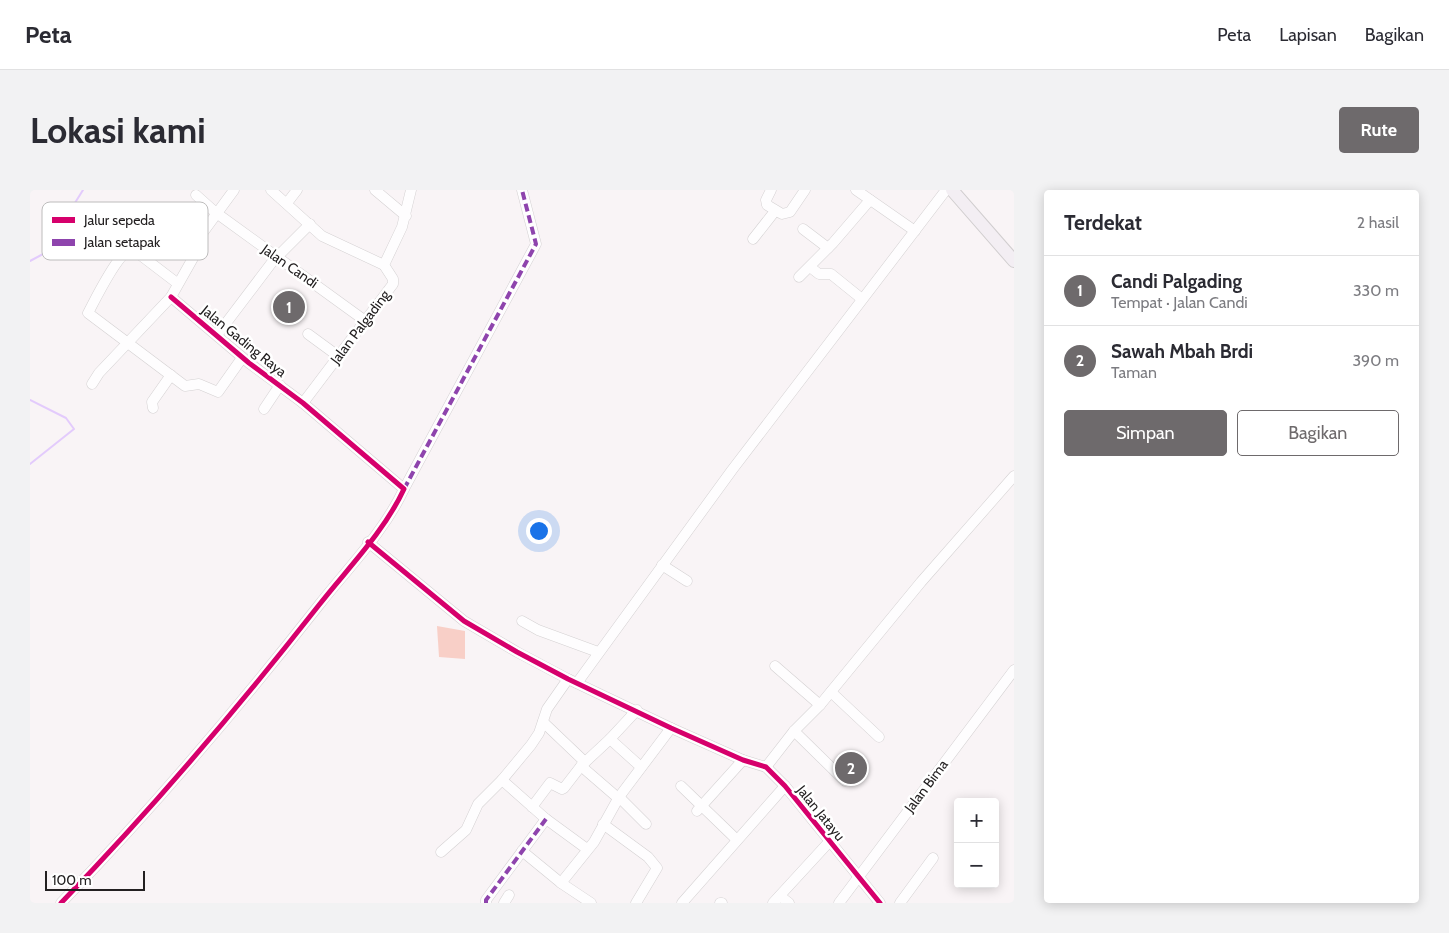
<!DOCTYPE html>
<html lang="id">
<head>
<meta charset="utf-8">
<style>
  :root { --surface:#fff; --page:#f2f2f3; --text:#2b2b33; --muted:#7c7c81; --line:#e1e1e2; --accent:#6e6a6c }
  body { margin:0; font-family:Cabin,sans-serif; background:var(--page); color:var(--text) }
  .controls { position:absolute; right:15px; bottom:15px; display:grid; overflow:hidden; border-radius:5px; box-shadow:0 2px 12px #0003 }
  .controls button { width:45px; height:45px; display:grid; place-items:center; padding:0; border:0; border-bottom:1px solid var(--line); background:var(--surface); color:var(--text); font:25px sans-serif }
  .scale { position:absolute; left:15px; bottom:12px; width:100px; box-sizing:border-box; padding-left:5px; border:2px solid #232021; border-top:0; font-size:14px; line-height:18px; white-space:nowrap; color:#232021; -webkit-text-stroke:4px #fff; paint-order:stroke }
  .you { position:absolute; left:508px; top:340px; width:18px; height:18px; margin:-12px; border:4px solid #fff; border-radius:50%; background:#1a73e8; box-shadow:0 0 0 8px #1a73e833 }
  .badge { display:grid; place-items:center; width:32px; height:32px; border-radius:50%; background:var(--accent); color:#fff; font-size:16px; font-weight:700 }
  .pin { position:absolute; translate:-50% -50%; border:2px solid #fff; box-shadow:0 1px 5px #0006 }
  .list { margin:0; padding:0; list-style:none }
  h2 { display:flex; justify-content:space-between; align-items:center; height:65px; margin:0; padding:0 20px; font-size:21px }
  h2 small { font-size:16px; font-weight:400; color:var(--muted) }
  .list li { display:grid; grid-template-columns:32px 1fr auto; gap:15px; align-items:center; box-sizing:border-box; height:70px; padding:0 20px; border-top:1px solid var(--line) }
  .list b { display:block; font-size:19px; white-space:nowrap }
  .list p { margin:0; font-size:16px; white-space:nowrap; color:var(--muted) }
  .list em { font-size:16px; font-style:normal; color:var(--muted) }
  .actions { display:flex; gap:10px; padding:15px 20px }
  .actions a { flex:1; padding:11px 0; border:1px solid var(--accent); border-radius:5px; text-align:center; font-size:18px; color:var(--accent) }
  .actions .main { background:var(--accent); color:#fff }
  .map { position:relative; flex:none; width:984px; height:713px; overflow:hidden; border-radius:5px }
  header { display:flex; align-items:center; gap:30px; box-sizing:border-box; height:70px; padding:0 25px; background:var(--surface); border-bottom:1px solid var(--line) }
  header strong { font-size:24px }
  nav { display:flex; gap:28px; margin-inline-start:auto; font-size:18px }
  .intro { display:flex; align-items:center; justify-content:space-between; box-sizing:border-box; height:120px; padding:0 30px }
  h1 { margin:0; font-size:35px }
  .button { padding:12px 22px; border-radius:5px; background:var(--accent); color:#fff; font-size:18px; font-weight:700 }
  main { display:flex; gap:30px; padding:0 30px }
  aside { flex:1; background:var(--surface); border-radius:5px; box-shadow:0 2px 12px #0003 }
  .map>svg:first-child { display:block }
  .green { fill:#f8cfc7 }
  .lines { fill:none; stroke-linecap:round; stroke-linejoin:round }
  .stream { stroke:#e3cbfc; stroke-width:2 }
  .minor-casing { stroke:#d4d1d2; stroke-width:11 }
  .major-casing { stroke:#d1cecf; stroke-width:14 }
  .minor { stroke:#fefdfe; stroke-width:10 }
  .major { stroke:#f3eef3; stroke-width:12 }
  .quiet { stroke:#8e44ad; stroke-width:4; stroke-dasharray:8 4; stroke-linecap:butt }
  .cycleway-casing { stroke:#fff; stroke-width:8 }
  .cycleway { stroke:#d6006c; stroke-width:5 }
  .labels { text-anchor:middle; stroke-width:5; stroke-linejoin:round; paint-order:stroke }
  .street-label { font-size:14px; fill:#232021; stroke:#fff }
  .key { fill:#fff; stroke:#bdbcbc; stroke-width:1 }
  .key-label { font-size:14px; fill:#232021 }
</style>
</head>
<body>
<header>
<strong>Peta</strong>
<nav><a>Peta</a><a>Lapisan</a><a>Bagikan</a></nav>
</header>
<div class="intro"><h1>Lokasi kami</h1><a class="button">Rute</a></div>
<main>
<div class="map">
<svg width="984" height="713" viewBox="0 0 984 713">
  <rect width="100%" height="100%" fill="#f9f4f6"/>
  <polygon class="green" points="407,436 435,441 435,469 409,467"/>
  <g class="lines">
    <g class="stream">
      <polyline points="0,71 13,64 53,0"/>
      <polyline points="0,210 36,228 44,239 0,274"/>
    </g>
    <defs>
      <g id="minor">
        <polyline points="241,0 292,46 354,75"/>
        <polyline points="345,0 376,26"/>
        <polyline points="741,0 736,10 737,15 752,24 760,22 775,0"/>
        <polyline points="826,0 885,41"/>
        <polyline points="166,5 185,22 334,130"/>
        <polyline points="257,13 267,0"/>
        <polyline points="773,39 798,58"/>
        <polyline points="723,49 745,21"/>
        <polyline points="780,77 789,84 801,84 832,109"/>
        <polyline points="769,87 803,53 840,10"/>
        <path d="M147,93L109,64C104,61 99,60 94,64C82,75 66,108 58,123L155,196L169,194L188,202L212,168"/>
        <polyline points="278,144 308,166"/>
        <polyline points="187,145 243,71 280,34"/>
        <polyline points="62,194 69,183 141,107 167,61 171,45 204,0"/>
        <polyline points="273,213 363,94 363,89 354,75 372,37 381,0"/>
        <polyline points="123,218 122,212 141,185"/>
        <polyline points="234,219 250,195"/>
        <polyline points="374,299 506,54 492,0"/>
        <polyline points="338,352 434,431 487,462 538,489 641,538 713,570 736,577 755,596 850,713"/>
        <polyline points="632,375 657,391"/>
        <polyline points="492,431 508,440 568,462"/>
        <polyline points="745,476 790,515"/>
        <polyline points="547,493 702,280 916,0"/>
        <polyline points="801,502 849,547"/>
        <polyline points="513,532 555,572"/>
        <polyline points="764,541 815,591"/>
        <polyline points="580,549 611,577"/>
        <polyline points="551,576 588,608"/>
        <polyline points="736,577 764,541 790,515 891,392 984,286"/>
        <polyline points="472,590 516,629 557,659"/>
        <polyline points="651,596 706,649"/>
        <polyline points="589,607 616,634"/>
        <polyline points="502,617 520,593 532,599 534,598 551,576 580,549 607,520"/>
        <polyline points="667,621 713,570"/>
        <polyline points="573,634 618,667 627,678 606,713"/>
        <polyline points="492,661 531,693"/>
        <polyline points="411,662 436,640 448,614 472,590 501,555 509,543 517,519 538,489"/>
        <polyline points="750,706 759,713"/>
        <path d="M31,713C122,619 208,518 289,415C318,378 354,342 374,299L273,213L219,173L141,107"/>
        <polyline points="456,713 456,710 516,629"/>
        <polyline points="474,713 479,705"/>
        <polyline points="561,713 531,693 564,652 589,607 641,538"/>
        <polyline points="652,713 755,596"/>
        <polyline points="690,713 692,713"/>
        <polyline points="743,713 799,652"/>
        <polyline points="809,713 984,480"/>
        <polyline points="870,713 903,668"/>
      </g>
      <polyline id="major" points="922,0 984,71"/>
    </defs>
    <use href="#minor" class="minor-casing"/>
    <use href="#major" class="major-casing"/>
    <use href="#minor" class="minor"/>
    <use href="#major" class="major"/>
    <g class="quiet">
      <polyline points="374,299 506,54 492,0"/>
      <polyline points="456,713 456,710 516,629"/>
    </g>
    <defs>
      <g id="cycleway">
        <polyline points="338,352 434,431 487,462 538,489 641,538 713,570 736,577 755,596 850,713"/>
        <path d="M31,713C122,619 208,518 289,415C318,378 354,342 374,299L273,213L219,173L141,107"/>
      </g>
    </defs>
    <use href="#cycleway" class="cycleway-casing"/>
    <use href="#cycleway" class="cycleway"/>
  </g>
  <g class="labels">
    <g class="street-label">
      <text transform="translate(260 76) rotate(35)" y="5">Jalan Candi</text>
      <text transform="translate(330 137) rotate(-53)" y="5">Jalan Palgading</text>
      <text transform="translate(214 151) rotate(39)" y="5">Jalan Gading Raya</text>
      <text transform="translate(896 596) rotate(-53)" y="5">Jalan Bima</text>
      <text transform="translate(791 623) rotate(51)" y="5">Jalan Jatayu</text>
    </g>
  </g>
  <rect x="12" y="12" width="166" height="58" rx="8" class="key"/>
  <rect x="22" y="27" width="23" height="6" fill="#d6006c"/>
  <rect x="22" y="49" width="23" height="7" fill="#8e44ad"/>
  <g class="key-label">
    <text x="54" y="35">Jalur sepeda</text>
    <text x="54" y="57">Jalan setapak</text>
  </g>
</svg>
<div class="controls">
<button>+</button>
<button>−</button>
</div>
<div class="scale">100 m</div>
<div class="you"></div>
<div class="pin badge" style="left:259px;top:117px">1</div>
<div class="pin badge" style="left:821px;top:578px">2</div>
</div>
<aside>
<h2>Terdekat<small>2 hasil</small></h2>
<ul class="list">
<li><span class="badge">1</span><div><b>Candi Palgading</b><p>Tempat · Jalan Candi</p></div><em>330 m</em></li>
<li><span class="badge">2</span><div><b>Sawah Mbah Brdi</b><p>Taman</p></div><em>390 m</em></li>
</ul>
<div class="actions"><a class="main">Simpan</a><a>Bagikan</a></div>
</aside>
</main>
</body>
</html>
